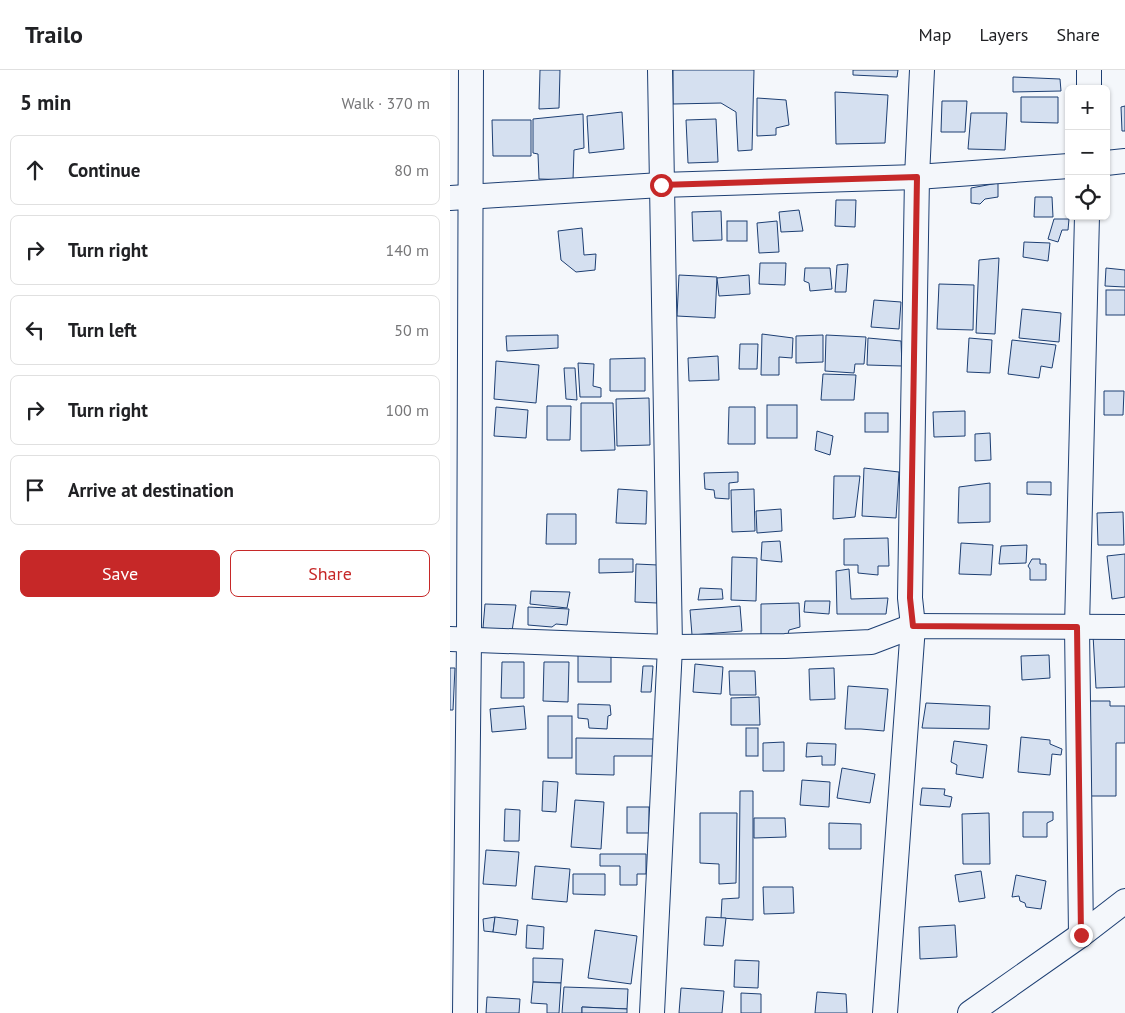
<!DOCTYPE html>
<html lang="en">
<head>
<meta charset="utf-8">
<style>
  :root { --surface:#fff; --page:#f2f2f2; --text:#202124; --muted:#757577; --line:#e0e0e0; --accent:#c62828 }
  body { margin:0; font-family:"PT Sans",sans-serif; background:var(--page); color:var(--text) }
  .controls { position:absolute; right:15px; top:15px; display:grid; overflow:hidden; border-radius:8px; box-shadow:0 1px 4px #0004 }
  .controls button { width:45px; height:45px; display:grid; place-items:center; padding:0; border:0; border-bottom:1px solid var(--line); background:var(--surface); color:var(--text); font:25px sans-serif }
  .stop { position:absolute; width:15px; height:15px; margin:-11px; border:4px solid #c62828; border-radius:50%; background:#fff }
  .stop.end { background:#c62828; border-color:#fff; box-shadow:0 1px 5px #0008 }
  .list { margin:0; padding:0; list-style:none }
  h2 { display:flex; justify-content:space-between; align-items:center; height:65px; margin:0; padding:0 20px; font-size:21px }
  h2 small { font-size:16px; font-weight:400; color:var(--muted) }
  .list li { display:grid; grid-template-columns:32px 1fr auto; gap:15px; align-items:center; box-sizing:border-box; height:70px; margin:0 10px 10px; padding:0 10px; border:1px solid var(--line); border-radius:8px }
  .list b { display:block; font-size:19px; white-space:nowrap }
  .list em { font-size:16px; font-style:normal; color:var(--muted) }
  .actions { display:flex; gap:10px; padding:15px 20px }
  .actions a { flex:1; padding:11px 0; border:1px solid var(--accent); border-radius:8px; text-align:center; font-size:18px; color:var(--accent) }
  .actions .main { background:var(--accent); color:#fff }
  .icon { flex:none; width:28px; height:28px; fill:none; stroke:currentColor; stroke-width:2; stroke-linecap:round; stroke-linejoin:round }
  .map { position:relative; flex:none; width:675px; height:943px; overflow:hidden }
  header { display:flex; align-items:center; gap:30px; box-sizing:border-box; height:70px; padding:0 25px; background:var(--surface); border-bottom:1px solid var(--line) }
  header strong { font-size:24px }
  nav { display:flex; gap:28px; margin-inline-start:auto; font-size:18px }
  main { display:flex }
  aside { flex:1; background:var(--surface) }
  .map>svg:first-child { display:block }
  .building { fill:#d5e0f0; stroke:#1d3f73 }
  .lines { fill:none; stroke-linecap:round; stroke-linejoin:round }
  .minor-casing { stroke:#1d3f73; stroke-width:26 }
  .minor { stroke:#f4f7fb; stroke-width:24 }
  .route { stroke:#c62828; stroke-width:6 }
</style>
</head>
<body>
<header>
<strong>Trailo</strong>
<nav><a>Map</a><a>Layers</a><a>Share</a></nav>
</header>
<main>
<aside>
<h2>5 min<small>Walk · 370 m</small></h2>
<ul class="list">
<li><svg class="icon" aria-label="ahead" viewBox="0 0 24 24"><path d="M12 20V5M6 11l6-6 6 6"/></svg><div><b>Continue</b></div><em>80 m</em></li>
<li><svg class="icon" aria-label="right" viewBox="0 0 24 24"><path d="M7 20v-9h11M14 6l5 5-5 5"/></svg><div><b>Turn right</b></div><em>140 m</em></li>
<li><svg class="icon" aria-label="left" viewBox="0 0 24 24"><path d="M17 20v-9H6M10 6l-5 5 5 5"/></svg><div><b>Turn left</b></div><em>50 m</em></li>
<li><svg class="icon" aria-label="right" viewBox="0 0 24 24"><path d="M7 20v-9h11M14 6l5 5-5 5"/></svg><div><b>Turn right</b></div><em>100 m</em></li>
<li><svg class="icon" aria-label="arrive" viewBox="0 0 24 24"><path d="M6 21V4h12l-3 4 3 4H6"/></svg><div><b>Arrive at destination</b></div></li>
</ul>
<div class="actions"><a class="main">Save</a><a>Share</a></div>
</aside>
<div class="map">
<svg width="675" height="943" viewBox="0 0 675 943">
  <rect width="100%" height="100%" fill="#f4f7fb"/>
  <g class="building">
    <polygon points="90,0 110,0 109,38 89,39"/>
    <polygon points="223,0 304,0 302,80 288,81 286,42 271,33 223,34"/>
    <polygon points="403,0 448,0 447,7 403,5"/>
    <polygon points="563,7 610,9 611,21 563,22"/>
    <polygon points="385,22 438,25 435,73 386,74"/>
    <polygon points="571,27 608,27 608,53 571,52"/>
    <polygon points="307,28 336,30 339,55 326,58 326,65 307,66"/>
    <polygon points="492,31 517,31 515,62 491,62"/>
    <polygon points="675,36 675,61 672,61 671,37"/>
    <polygon points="172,42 174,79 139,83 137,46"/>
    <polygon points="521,43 557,43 555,80 518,79"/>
    <polygon points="133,44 134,78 124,80 123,110 89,109 88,84 83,83 83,49"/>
    <polygon points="266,49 268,92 238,93 236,50"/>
    <polygon points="42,50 81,50 81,86 43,86"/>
    <polygon points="548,113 548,127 535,129 530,134 521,133 521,118"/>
    <polygon points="585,127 602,127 603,147 584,147"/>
    <polygon points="386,130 406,130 405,157 385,156"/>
    <polygon points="349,140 353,161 331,162 329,142"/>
    <polygon points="271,141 272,170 243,171 242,142"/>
    <polygon points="604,149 619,149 618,160 612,160 608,172 598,169"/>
    <rect x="277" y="151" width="20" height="20"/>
    <polygon points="327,151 329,182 309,183 307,153"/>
    <polygon points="132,158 134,185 146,184 145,200 126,202 111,190 108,161"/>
    <polygon points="574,172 600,173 598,191 573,187"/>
    <polygon points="549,188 545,264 526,263 529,190"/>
    <polygon points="310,193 336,193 335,215 309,214"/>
    <polygon points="398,194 396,222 385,222 387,195"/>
    <polygon points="355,198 380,198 382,219 360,221 359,213 354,211"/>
    <polygon points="656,198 675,200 675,217 655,216"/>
    <polygon points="229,205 267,207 265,248 227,246"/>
    <polygon points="299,205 300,224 269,226 267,208"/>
    <polygon points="489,214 524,215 523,260 487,259"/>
    <rect x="656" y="220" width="19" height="25"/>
    <polygon points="424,230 451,232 449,259 421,257"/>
    <polygon points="572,239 611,243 609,272 569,268"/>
    <polygon points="312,264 343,268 342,288 329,287 329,305 311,305"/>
    <polygon points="108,265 108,278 57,281 56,266"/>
    <polygon points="373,265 373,292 346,293 346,266"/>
    <polygon points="376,265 416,267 414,294 405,294 404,303 375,301"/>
    <polygon points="418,268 451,271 452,296 417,295"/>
    <polygon points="519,268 542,270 540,303 517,302"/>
    <polygon points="562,270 606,275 602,298 591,296 589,308 558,304"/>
    <polygon points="290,274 308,274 307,299 289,299"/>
    <polygon points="268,286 269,310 239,311 238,288"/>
    <polygon points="195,288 195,321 160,321 160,289"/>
    <polygon points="46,291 89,295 86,333 44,329"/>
    <polygon points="128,293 144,294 143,316 151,318 151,327 130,327"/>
    <polygon points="114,298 125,298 127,330 116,329"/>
    <polygon points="373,304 406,305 404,330 371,330"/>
    <polygon points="654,321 674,321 673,345 654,345"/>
    <polygon points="199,328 200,375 167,376 166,329"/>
    <polygon points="131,333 163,333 165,380 131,381"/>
    <rect x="317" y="335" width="30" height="33"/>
    <polygon points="97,336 121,336 120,370 97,370"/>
    <polygon points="46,337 78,340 76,368 44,366"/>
    <polygon points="279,337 305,337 305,374 278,374"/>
    <polygon points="515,341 515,366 484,367 483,342"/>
    <rect x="415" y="343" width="23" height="19"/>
    <polygon points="367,361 383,366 380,385 365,380"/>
    <polygon points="540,363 541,390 525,391 525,364"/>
    <polygon points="414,398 449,402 446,448 412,446"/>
    <polygon points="288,402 288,412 279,413 279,429 265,428 264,420 255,419 254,403"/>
    <polygon points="384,406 410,406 405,447 383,449"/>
    <polygon points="577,412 601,412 601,425 577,424"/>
    <polygon points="540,413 540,452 508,453 509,417"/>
    <polygon points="168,419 197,421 196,454 166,453"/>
    <polygon points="304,419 305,461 282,462 281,420"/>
    <polygon points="331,439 332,461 307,463 306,441"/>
    <polygon points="673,442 674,475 648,475 647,443"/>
    <polygon points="97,444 126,444 126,474 96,474"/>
    <polygon points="438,468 439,496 428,496 428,505 408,503 408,495 394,495 394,469"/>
    <polygon points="330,471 332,492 311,490 312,472"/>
    <polygon points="511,473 543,475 541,505 509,504"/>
    <polygon points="577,475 576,493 549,494 551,476"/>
    <polygon points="675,484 675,527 662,529 657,486"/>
    <polygon points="282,487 307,488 306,531 281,530"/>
    <polygon points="149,489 183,489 183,502 149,503"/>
    <polygon points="582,489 590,489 590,494 596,494 596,510 580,510 580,499 578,496"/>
    <polygon points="186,494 208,495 207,533 185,532"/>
    <polygon points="399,499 401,529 438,528 436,544 387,544 386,501"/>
    <polygon points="250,518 272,519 273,529 248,530"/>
    <polygon points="81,521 120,522 117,538 80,534"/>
    <polygon points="355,531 380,531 379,544 354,542"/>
    <polygon points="349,533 350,557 339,560 337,568 311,568 311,534"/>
    <polygon points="35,534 66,535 62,561 33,558"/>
    <polygon points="290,536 292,561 242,565 240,540"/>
    <polygon points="78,537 119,539 117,555 106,554 102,557 78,555"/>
    <polygon points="675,564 675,617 646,618 643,565"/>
    <rect x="128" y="584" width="33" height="28"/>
    <polygon points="599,585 600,608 572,610 571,586"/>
    <polygon points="52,592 74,592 74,628 51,628"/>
    <polygon points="94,592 119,592 118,632 93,631"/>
    <polygon points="245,594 273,597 271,624 243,622"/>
    <polygon points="193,596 203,596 201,622 191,622"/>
    <polygon points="0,598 5,598 3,640 0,640"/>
    <polygon points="384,598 385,629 360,630 359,599"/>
    <polygon points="279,601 305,601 306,625 280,625"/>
    <polygon points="398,616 438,619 434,661 411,659 395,659"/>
    <polygon points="309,627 310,655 281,655 281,628"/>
    <polygon points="637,631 660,631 660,636 675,636 675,673 666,673 666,726 637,726"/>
    <polygon points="476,633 540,636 539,659 472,658"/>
    <polygon points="128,634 160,635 161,645 158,646 157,659 139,658 138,649 128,648"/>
    <polygon points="74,636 76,659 42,662 40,639"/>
    <rect x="98" y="646" width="24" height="42"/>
    <rect x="296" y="658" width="12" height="28"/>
    <polygon points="571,667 600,670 600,674 612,679 611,685 602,684 600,705 568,702"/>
    <polygon points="126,668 205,669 204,686 164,686 164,705 126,704"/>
    <polygon points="504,671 537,675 533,708 506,704 507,695 501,692"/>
    <polygon points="334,672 334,701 313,701 313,673"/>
    <polygon points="357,673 386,674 385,695 372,695 372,686 356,687"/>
    <polygon points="392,698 425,704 420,733 387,728"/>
    <polygon points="352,710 380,712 379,737 350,735"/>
    <polygon points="93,711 108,712 106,742 92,741"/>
    <polygon points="472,718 495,719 494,725 502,727 500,737 470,735"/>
    <polygon points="290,721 303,721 303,850 271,848 272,829 289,828"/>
    <polygon points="125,730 154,732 151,779 121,777"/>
    <rect x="177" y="737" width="22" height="26"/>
    <polygon points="55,739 70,740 69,771 54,771"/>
    <polygon points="573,742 603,742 603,750 597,753 597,767 573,767"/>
    <polygon points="250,743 287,743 286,813 269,814 269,794 250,793"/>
    <polygon points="539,743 540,794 513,794 512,744"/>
    <polygon points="304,748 335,748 336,767 304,768"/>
    <polygon points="379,753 411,754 411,779 379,779"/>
    <polygon points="36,780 69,782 66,816 33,814"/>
    <polygon points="150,784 196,784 196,804 187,804 187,815 170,815 170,796 150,796"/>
    <polygon points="85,796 120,799 117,832 82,829"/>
    <polygon points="531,801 535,828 509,832 505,805"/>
    <polygon points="123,804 155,804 155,825 123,824"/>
    <polygon points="566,805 596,811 591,839 576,837 575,833 570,831 569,826 562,827"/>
    <polygon points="313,817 343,817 344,843 314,844"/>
    <polygon points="45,847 43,862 34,861 33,849"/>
    <polygon points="45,847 68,850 66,865 43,862"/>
    <polygon points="256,847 276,848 273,876 254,875"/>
    <polygon points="77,855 94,857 93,879 76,878"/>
    <polygon points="505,855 507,887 470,889 469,857"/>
    <polygon points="145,860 187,866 181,914 138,908"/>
    <polygon points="83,888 113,889 111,913 83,912"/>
    <polygon points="285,890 309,891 308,918 284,917"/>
    <polygon points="83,912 111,913 109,943 97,943 97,934 81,933"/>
    <polygon points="114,917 178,919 177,939 132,937 132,943 112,943"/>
    <polygon points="231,918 274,921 272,943 229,943"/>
    <polygon points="367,922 396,924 397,943 365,943"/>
    <polygon points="291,923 311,924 311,943 291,943"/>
    <polygon points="37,927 70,929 69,943 36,943"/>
    <polygon points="132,937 177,939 177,943 132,943"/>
  </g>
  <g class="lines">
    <defs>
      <g id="minor">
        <polyline points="639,19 639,0"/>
        <polyline points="656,93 675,91"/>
        <polyline points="0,128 211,115 467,107 619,96"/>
        <polyline points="0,569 220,577 335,576 421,572 463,556 675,557"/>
        <polyline points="631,865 627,557 637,146"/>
        <polyline points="15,943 19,569 21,0"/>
        <polyline points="202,943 220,577 210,0"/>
        <polyline points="435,943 463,556 460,528 467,107 472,0"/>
        <polyline points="520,943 631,865 675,831"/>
      </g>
    </defs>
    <use href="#minor" class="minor-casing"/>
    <use href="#minor" class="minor"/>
  </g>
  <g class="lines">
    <polyline class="route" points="211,115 467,107 460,528 463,556 627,557 631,865"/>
  </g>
</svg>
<div class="controls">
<button>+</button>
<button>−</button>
<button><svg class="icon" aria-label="locate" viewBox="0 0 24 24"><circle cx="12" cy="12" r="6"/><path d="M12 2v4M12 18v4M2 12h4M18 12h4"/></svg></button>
</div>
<div class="stop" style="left:211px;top:115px"></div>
<div class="stop end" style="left:631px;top:865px"></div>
</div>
</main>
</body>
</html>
